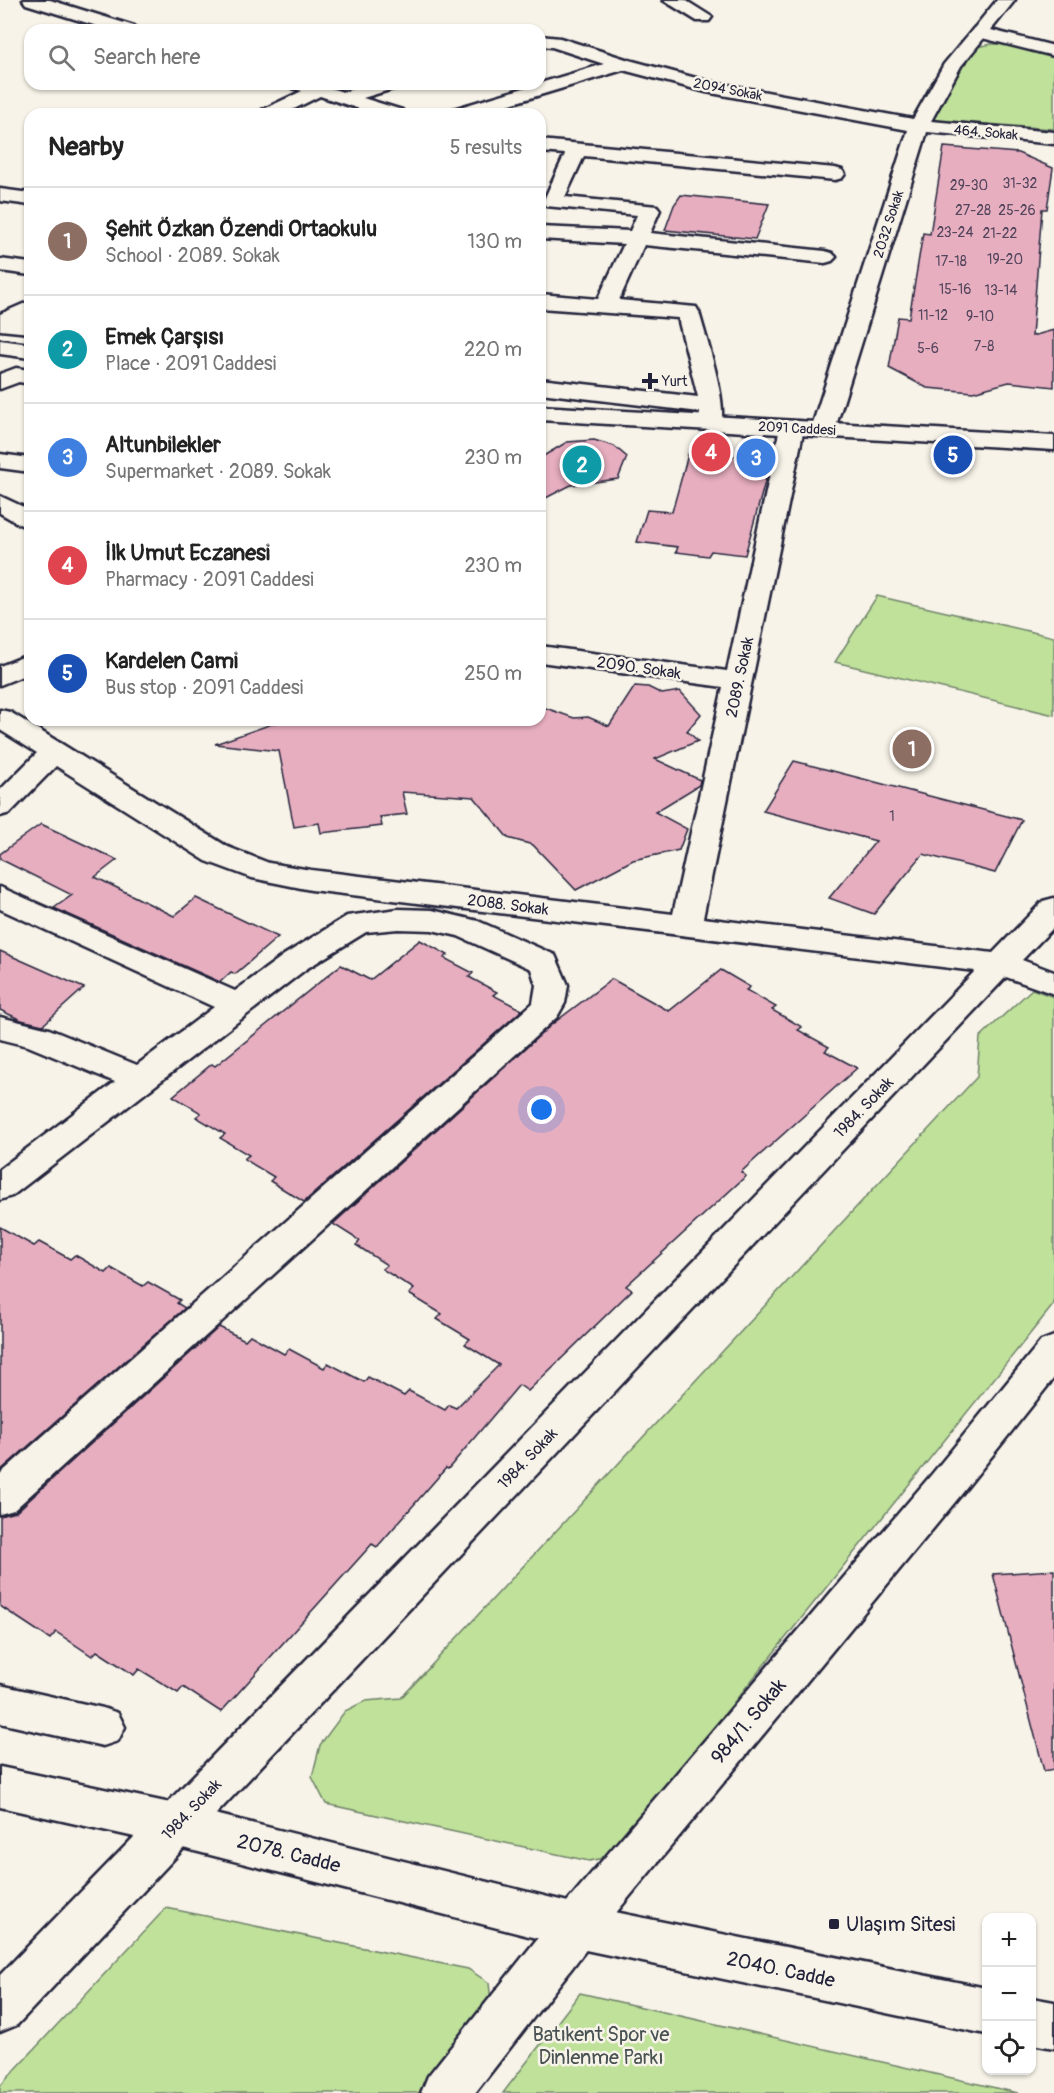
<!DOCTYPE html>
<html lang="en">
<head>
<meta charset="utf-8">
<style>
  :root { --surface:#fff; --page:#f2f2f2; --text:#222; --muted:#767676; --line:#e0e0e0; --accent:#22223b }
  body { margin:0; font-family:Pangolin,sans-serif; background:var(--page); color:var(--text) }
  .controls { position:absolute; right:18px; bottom:18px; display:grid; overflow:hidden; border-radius:12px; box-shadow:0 2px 4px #0004 }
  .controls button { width:54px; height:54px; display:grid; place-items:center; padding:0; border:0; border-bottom:2px solid var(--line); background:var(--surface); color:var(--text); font:30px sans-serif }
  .you { position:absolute; left:542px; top:1110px; width:21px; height:21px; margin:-15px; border:4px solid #fff; border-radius:50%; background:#1a73e8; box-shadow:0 0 0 9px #1a73e833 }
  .badge { display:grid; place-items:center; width:39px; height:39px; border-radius:50%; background:var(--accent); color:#fff; font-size:20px; font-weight:700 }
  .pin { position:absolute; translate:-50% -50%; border:3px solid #fff; box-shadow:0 2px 6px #0006 }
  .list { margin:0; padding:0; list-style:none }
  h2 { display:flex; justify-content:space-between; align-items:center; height:78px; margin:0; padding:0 24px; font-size:26px }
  h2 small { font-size:20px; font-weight:400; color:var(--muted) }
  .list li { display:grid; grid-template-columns:39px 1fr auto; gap:18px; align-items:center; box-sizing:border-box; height:108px; padding:0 24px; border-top:2px solid var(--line) }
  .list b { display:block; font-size:22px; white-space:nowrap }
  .list p { margin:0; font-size:20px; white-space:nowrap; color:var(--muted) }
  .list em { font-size:20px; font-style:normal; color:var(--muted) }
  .icon { flex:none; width:33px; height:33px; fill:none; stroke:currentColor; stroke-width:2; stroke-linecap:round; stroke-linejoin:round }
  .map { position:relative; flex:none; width:1054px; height:2093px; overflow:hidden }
  .search { position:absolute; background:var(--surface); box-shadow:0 2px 4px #0004; left:24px; top:24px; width:522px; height:66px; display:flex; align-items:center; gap:15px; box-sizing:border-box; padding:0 21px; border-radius:18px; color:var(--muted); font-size:22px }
  .panel { position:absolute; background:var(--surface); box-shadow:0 2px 4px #0004; left:24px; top:108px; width:522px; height:618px; border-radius:18px }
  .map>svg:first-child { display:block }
  .green { fill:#bfe19a; stroke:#70826a; stroke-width:1.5 }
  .building { fill:#e7aec0; stroke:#22223b; stroke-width:1.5 }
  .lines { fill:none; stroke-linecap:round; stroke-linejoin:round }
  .street-casing { stroke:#22223b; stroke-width:5 }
  .secondary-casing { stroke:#22223b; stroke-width:5 }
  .street { fill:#f7f3e8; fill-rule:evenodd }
  .secondary { fill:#f7f3e8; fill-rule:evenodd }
  .poi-dot { fill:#22223b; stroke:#f7f3e8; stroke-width:2 }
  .labels { text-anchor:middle; stroke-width:5; stroke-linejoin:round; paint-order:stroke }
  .far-street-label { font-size:14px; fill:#22223b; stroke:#f7f3e8 }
  .number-label { font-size:14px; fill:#53455c }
  .far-poi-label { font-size:14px; fill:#22223b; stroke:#f7f3e8; text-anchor:start }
  .street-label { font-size:16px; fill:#22223b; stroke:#f7f3e8 }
  .near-street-label { font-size:20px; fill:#22223b; stroke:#f7f3e8 }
  .near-poi-label { font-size:20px; fill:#22223b; stroke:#f7f3e8; text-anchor:start }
  .near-park-label { font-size:20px; fill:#495253; stroke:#f7f3e8 }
</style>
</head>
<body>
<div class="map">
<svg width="1054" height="2093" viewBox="0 0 1054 2093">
  <rect width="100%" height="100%" fill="#f7f3e8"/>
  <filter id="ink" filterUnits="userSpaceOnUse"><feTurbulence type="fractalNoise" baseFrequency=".0167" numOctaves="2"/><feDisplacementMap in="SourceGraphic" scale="12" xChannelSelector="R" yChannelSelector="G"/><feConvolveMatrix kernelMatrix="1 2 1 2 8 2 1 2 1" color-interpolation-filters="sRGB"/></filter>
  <g filter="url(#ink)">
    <g class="green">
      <polygon points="992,44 1007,44 1054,57 1054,129 932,120 950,79 976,47"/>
      <polygon points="877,596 1054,637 1054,715 835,662"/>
      <polygon points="1032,989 1054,997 1054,1304 620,1844 604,1858 589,1861 326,1804 312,1777 320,1745 345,1711 365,1701 401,1698 977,1077 980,1037"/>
      <polygon points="166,1908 468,1969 489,1983 492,2011 428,2093 0,2093 0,2086"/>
      <polygon points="580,1993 1018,2093 503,2093"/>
    </g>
    <g class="building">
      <polygon points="944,147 1018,153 1053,168 1047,209 1042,209 1032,336 1054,330 1054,387 1009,382 973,392 927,388 889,368 898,317 909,318 923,233 930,234"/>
      <polygon points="681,195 769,204 755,239 665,230 674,205"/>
      <polygon points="594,440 614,446 627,457 618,479 571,485 540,501 540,458 567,442"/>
      <polygon points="689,451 771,460 745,555 711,551 708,556 676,552 678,547 637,542 647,510 672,512"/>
      <polygon points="635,686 648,687 662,694 680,691 701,714 687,731 698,741 655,759 700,780 699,785 655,812 687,829 679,850 633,860 576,890 533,845 508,838 474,797 402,792 407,814 380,817 382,826 321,833 319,823 294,827 279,751 215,744 283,720 540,720 540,706 574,718 588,717 609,726"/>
      <polygon points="794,761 1022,820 995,873 923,854 874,914 829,898 876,841 763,811"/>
      <polygon points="41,824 117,860 95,877 174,916 196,898 278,937 235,974 231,972 220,982 54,908 72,895 0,859 0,854"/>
      <polygon points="420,940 448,955 444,958 473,973 469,977 497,992 493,995 522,1010 304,1202 270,1181 274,1177 244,1159 249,1155 220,1138 225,1134 196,1117 201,1113 173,1096 212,1064 215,1066 341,965 370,980"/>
      <polygon points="0,951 84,988 43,1025 21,1020 0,1010"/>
      <polygon points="721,970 750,987 746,990 776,1007 772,1010 802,1027 798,1030 829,1047 825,1051 857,1068 741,1172 746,1176 626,1286 632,1290 528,1391 519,1385 448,1469 446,1468 377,1547 372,1544 221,1712 183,1687 178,1693 139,1669 134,1675 97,1651 92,1656 56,1632 50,1639 0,1606 0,1516 16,1512 219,1327 245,1340 250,1335 284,1354 289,1349 324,1368 328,1363 364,1382 368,1377 404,1396 409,1391 445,1410 449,1405 456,1408 499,1365 465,1344 470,1339 437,1319 442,1314 409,1294 414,1289 382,1269 387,1265 356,1245 360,1241 333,1224 551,1025 612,979 669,1011"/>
      <polygon points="0,1227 34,1246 39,1242 70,1259 75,1255 106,1273 111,1268 143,1286 148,1282 180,1300 177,1303 185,1308 0,1471"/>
      <polygon points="1054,1570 1054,1769 1044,1771 993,1574"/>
    </g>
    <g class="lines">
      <defs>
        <g id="street">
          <polygon points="23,0 50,0 134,26 137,30 110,30 26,4"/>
          <polygon points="663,0 685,0 712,17 709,21 697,21"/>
          <polygon points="980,27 986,28 989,32 961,66 931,121 1054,132 1054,144 927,132 835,429 831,434 823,436 815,434 811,429 908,130 706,92 623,70 477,114 447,114 450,110 604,64 552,47 540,46 540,36 560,38 629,60 707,81 913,119 944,64 974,28"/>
          <polygon points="290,84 318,84 343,92 369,84 398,84 396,88 363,98 402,110 405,114 375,114 320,96 284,114 259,114 262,110 302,91 292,88"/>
          <path d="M540,140L835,168L842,170L845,174L842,178L835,180L584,156L565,197L657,206L660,210L650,233L825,251L832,253L836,257L832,261L825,263L644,245L619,300L696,307L699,312C705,335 731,411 719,428L711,430L703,428L699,423L700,412L540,393V379L698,397L678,318L540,308V294L598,299L624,244L540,239V227L630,231L637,215L546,206L543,202L565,154L540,152Z"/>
          <polygon points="0,189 30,193 30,205 0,201"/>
          <polygon points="0,259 30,263 30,275 0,271"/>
          <polygon points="30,301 30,317 25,319 30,319 30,333 0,330 0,314"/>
          <polygon points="16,368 30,370 30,384 19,382 0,389 0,374"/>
          <polygon points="792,421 800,423 804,428 703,918 993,953 1043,901 1054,898 1054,927 1022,960 1054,972 1054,994 1006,977 17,2025 0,2032 0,1975 975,971 311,890 252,878 206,861 56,766 10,813 0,816 0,790 37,753 0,730 0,710 10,712 228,847 269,863 311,870 673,914 723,687 540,662 540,646 727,671 780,428 784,423"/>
          <polygon points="0,454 30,458 30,472 0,468"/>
          <polygon points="0,496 30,510 30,528 21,525 0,513"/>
          <polygon points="0,887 235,991 284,955 347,916 398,909 432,910 478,921 555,955 568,985 565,1003 557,1017 14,1510 0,1514 0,1474 533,1003 536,985 531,969 458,936 432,930 398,929 366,932 306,969 12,1196 0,1200 0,1169 115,1082 28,1046 0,1039 0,1017 49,1029 137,1065 214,1007 0,909"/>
          <polygon points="1054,1336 1054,1378 960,1496 592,1942 475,2093 421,2093 428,2076 560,1910 932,1474 1041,1341"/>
          <polygon points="0,1685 103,1708 118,1713 125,1727 118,1741 103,1746 0,1723"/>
        </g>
        <g id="secondary">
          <polygon points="997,0 1015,0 991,30 1054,46 1054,56 974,36 971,32"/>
          <polygon points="0,340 30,344 30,358 0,354"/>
          <polygon points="540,406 1054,436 1054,450 540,420"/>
          <polygon points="30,654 30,673 0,685 0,666"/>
          <polygon points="0,1767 175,1804 576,1904 986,1988 986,2034 576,1948 175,1846 0,1807"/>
          <polygon points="1032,1998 1054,2002 1054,2048 1032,2044"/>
        </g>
      </defs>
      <use href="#street" class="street-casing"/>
      <use href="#secondary" class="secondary-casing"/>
      <use href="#street" class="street"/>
      <use href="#secondary" class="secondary"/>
    </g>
  </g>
  <g class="poi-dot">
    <path d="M647 372h6v6h6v6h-6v6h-6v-6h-6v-6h6z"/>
    <rect x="828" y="1918" width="12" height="12" rx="3"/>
  </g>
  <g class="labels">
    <g class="far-street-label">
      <text transform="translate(728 89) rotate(11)" y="5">2094 Sokak</text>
      <text transform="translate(986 132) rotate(5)" y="5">464. Sokak</text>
      <text transform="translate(888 224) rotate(-72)" y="5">2032 Sokak</text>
      <text transform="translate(797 428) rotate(3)" y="5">2091 Caddesi</text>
    </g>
    <g class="number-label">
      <text x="1020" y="188">31-32</text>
      <text x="969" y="190">29-30</text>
      <text x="973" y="215">27-28</text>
      <text x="1017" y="215">25-26</text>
      <text x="955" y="237">23-24</text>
      <text x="1000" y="238">21-22</text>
      <text x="1005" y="264">19-20</text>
      <text x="951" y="266">17-18</text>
      <text x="955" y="294">15-16</text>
      <text x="1001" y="295">13-14</text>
      <text x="933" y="320">11-12</text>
      <text x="980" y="321">9-10</text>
      <text x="984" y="351">7-8</text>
      <text x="928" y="353">5-6</text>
      <text x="892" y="821">1</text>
    </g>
    <g class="far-poi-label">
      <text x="662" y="386">Yurt</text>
    </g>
    <g class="street-label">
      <text transform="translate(639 667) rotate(8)" y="6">2090. Sokak</text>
      <text transform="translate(739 677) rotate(-78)" y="6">2089. Sokak</text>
      <text transform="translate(508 904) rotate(7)" y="6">2088. Sokak</text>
      <text transform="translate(863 1107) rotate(-46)" y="6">1984. Sokak</text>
      <text transform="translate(527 1458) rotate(-46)" y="6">1984. Sokak</text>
      <text transform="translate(191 1809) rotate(-46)" y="6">1984. Sokak</text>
    </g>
    <g class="near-street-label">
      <text transform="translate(748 1721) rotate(-50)" y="7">984/1. Sokak</text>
      <text transform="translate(289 1853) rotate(14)" y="7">2078. Cadde</text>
      <text transform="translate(781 1969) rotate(12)" y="7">2040. Cadde</text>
    </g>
    <g class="near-poi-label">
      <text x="846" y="1931">Ulaşım Sitesi</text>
    </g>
    <g class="near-park-label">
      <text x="601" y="2041">Batıkent Spor ve<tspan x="601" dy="23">Dinlenme Parkı</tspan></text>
    </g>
  </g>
</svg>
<div class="controls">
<button>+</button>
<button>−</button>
<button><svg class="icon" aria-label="locate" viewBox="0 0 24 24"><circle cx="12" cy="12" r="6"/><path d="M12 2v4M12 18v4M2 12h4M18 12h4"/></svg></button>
</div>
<div class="you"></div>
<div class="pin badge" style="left:912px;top:749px;background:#8d6e63">1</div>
<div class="pin badge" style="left:582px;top:465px;background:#0f9aa8">2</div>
<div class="pin badge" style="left:756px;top:458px;background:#3f7fe0">3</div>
<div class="pin badge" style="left:711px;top:452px;background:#e0444e">4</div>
<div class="pin badge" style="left:953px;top:455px;background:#1a4fb4">5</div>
<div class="search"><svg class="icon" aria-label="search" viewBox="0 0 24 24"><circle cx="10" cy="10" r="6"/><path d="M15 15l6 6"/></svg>Search here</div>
<section class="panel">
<h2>Nearby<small>5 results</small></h2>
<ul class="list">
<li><span class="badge" style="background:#8d6e63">1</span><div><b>Şehit Özkan Özendi Ortaokulu</b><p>School · 2089. Sokak</p></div><em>130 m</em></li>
<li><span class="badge" style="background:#0f9aa8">2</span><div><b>Emek Çarşısı</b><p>Place · 2091 Caddesi</p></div><em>220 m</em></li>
<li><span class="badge" style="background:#3f7fe0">3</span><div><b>Altunbilekler</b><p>Supermarket · 2089. Sokak</p></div><em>230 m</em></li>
<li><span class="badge" style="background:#e0444e">4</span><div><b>İlk Umut Eczanesi</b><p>Pharmacy · 2091 Caddesi</p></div><em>230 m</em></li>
<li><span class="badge" style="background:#1a4fb4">5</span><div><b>Kardelen Cami</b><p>Bus stop · 2091 Caddesi</p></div><em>250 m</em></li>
</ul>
</section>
</div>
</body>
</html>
